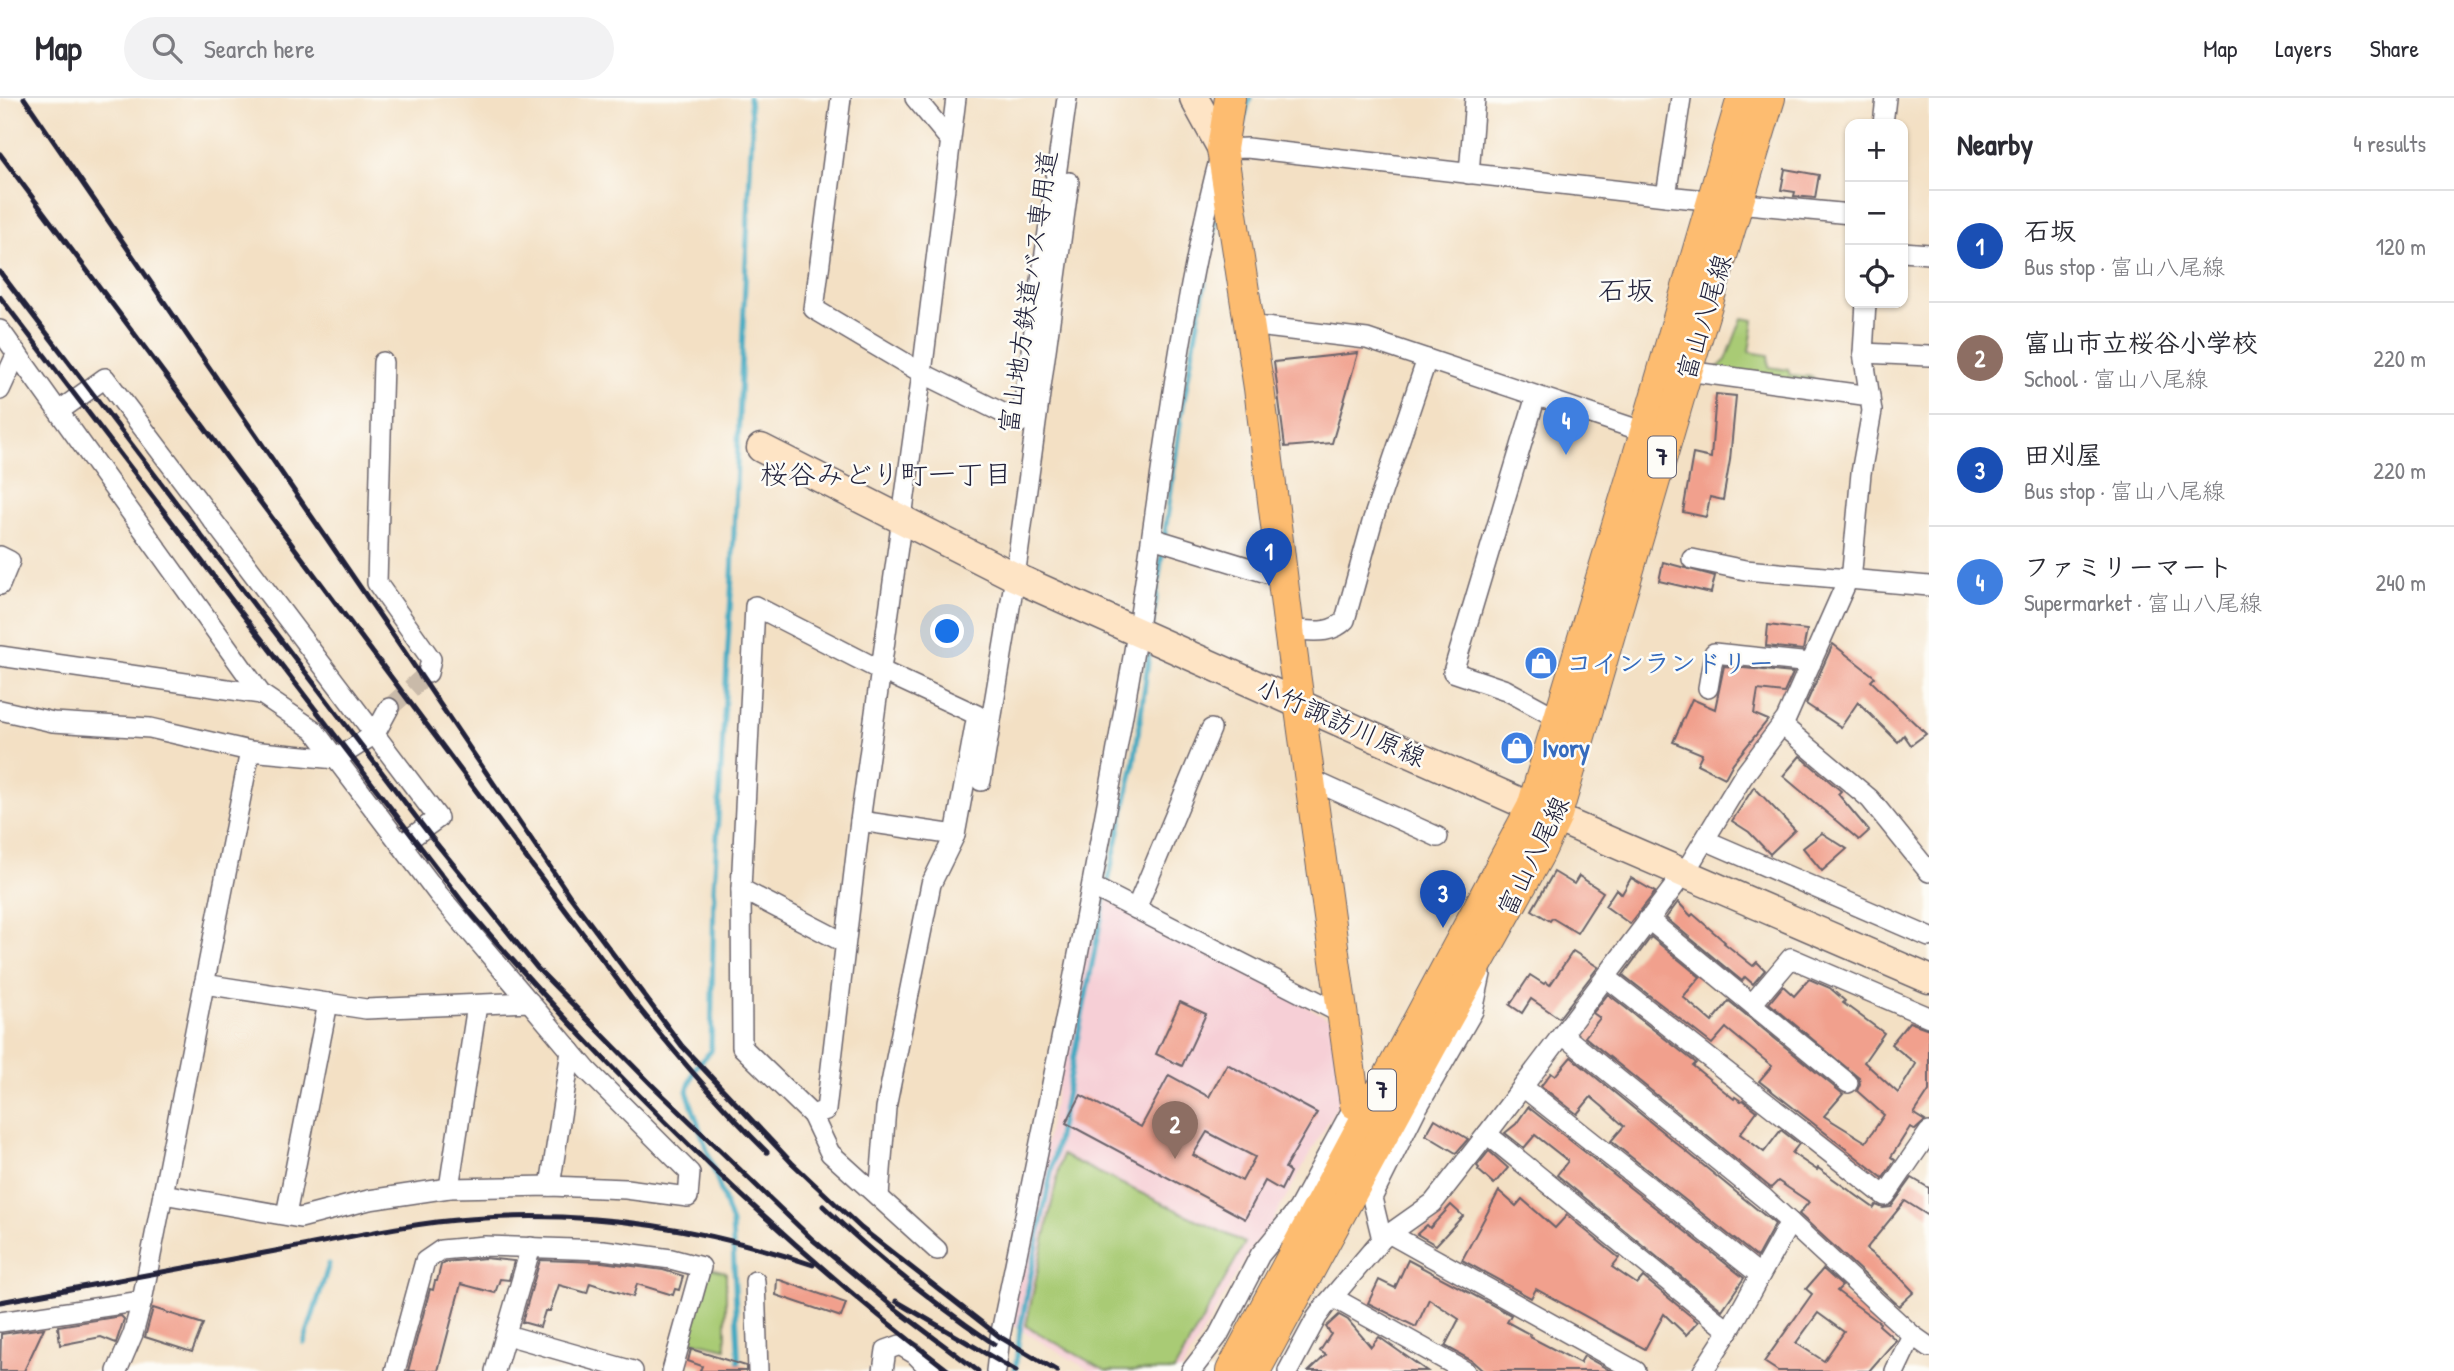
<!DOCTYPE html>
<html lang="en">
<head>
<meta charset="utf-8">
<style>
  :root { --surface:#fff; --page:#f2f2f3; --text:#2b2b33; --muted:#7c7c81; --line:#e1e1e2; --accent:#0f766e }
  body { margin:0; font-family:"Patrick Hand","Klee One",sans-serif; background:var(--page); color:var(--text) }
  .controls { position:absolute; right:21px; top:21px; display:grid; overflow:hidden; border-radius:14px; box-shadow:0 2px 5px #0004 }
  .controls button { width:63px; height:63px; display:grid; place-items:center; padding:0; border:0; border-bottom:2px solid var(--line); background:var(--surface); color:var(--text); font:35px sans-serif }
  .you { position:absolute; left:948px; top:534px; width:24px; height:24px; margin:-18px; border:5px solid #fff; border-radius:50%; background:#1a73e8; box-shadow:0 0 0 10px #1a73e833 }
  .badge { display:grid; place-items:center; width:46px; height:46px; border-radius:50%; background:var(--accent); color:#fff; font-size:23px; font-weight:700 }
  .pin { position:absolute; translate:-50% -58px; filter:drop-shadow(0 2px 4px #0008) }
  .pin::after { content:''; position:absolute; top:37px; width:24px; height:21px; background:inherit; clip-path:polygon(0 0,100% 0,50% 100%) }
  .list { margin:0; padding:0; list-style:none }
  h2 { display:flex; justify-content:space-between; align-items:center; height:91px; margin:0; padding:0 28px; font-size:30px }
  h2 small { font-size:23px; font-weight:400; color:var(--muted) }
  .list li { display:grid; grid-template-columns:46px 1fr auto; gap:21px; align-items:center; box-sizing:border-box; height:112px; padding:0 28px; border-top:2px solid var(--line) }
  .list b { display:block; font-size:26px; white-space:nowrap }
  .list p { margin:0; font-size:23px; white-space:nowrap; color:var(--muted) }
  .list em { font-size:23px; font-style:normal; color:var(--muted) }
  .icon { flex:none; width:38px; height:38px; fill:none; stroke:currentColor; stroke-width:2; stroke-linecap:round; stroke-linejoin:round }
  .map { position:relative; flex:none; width:1929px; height:1273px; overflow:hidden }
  header { display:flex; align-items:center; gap:42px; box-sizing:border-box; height:98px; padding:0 35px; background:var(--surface); border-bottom:2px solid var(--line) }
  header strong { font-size:33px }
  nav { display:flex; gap:38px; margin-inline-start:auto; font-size:24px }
  .search { width:490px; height:63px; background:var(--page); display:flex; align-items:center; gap:18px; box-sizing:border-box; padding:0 24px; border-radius:38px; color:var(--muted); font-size:26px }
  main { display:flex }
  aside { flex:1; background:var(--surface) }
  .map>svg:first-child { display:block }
  .built { fill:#f6cfd6 }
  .green { fill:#a9cb74; stroke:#667658; stroke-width:2 }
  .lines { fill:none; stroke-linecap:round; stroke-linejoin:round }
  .stream { stroke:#41a9c1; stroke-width:5 }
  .building { fill:#f1a08d; fill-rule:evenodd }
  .minor-tunnel { stroke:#c9baa9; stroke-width:19; stroke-dasharray:19 10; stroke-linecap:butt }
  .minor-casing { stroke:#6b646b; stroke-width:22 }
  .secondary-casing { stroke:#6b646b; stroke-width:31 }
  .primary-casing { stroke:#6b646b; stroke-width:32 }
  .minor { stroke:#fff; stroke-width:19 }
  .secondary { stroke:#fee4c5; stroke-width:28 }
  .primary { stroke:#fdbc6f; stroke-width:30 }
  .rail { stroke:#22223b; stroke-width:5 }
  .labels { text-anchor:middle; stroke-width:5; stroke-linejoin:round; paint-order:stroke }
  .shield { fill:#fdfcf7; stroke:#646373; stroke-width:2 }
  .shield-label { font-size:24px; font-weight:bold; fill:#22223b }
  .street-label { font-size:26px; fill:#22223b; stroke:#fdfcf7 }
  .shop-label { font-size:26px; font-weight:bold; fill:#366cbe; stroke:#fdfcf7; text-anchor:start }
  .neighbourhood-label { font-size:28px; fill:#22223b; stroke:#fdfcf7 }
</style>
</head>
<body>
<header>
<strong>Map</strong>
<div class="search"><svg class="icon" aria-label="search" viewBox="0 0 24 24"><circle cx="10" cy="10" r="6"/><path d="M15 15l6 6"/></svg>Search here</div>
<nav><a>Map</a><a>Layers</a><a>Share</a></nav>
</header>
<main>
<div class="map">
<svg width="1929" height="1273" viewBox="0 0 1929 1273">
  <rect width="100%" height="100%" fill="#fdfcf7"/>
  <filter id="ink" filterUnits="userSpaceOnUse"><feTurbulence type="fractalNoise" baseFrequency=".0143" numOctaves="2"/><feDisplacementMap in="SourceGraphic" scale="14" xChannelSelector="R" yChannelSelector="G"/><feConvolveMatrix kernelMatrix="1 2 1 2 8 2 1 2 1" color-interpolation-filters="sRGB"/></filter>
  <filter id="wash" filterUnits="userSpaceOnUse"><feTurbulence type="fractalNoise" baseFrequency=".00686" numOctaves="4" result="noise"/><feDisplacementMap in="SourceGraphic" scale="28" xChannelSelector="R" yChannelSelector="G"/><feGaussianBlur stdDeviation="1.57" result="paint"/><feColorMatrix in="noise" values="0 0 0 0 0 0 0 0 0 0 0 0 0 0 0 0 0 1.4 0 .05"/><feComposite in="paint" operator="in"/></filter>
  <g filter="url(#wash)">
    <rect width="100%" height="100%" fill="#f3e0c4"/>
    <polygon class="built" points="1111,803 1334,923 1344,995 1270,1128 1254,1146 1181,1273 1091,1273 1009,1225 1095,804"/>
    <g class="green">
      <polygon points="1742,220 1754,222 1749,254 1768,257 1769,269 1788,272 1790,277 1813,279 1812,290 1713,274 1726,262"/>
      <polygon points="1062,1057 1245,1145 1174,1273 1106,1273 1026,1228"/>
      <polygon points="710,1170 726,1174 726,1250 689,1242"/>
    </g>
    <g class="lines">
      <g class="stream">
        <polyline points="1238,41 1250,0"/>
        <polyline points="1152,530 1181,319 1218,111"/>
        <polyline points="304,1245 329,1166"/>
        <polyline points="739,1273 732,1126 687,993 695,970 711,953 714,791 732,478 752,29 749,0"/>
        <polyline points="1015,1273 1020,1232 1111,770 1134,666 1150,550"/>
      </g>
    </g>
    <g id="blocks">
      <g class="building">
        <polygon points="1785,71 1819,77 1815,100 1794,98 1795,94 1781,92"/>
        <polygon points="1358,255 1332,345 1285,349 1274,264"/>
        <polygon points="1716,296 1736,298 1730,362 1723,402 1710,399 1706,419 1683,414 1693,356 1711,360"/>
        <polygon points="1663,464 1715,478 1711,495 1659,483"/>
        <polygon points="1768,527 1807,532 1803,552 1766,548"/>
        <polygon points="1833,546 1875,579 1871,583 1926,636 1911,647 1904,637 1898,644 1858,604 1841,629 1806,606"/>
        <polygon points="1724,568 1793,575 1784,595 1758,592 1754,616 1768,622 1733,665 1725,680 1697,666 1702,656 1673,644 1692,601 1715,611"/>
        <polygon points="1800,658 1841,693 1838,696 1869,733 1859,742 1783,678"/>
        <polygon points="1754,689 1795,732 1770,756 1749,734 1732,723"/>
        <polygon points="1822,735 1847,751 1822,773 1803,750"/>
        <polygon points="1554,774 1574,786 1579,778 1603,794 1577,835 1552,820 1550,823 1532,812"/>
        <polygon points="1631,780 1655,794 1630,826 1605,808 1616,791 1622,796"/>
        <polygon points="1678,804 1691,818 1693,816 1725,844 1724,845 1753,868 1757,864 1765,872 1753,886 1745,879 1742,883 1666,820"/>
        <polygon points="1651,839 1700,879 1683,899 1712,924 1729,903 1843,996 1824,1018 1866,1044 1884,1017 1857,993 1860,986 1859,980 1769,905 1783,888 1794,898 1809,881 1830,890 1845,903 1843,905 1884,935 1864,964 1898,995 1916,966 1891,946 1909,924 1929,931 1929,993 1914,1016 1925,1023 1915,1032 1910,1029 1891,1059 1895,1062 1883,1080 1759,983 1772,968 1727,931 1726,930 1712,946 1623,877"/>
        <polygon points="1573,853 1598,869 1559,920 1531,901 1522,915 1510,907 1530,877 1544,886 1546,884 1550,887"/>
        <polygon points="1608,896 1696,965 1693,968 1734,1001 1735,999 1741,1003 1743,1002 1757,1013 1740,1036 1764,1054 1781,1032 1799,1046 1792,1055 1817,1072 1818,1070 1874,1110 1876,1107 1883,1110 1891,1109 1912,1080 1929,1090 1929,1118 1905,1103 1866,1151 1897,1176 1914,1194 1899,1208 1799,1116 1809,1104 1778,1083 1771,1090 1585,939 1600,920 1593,915"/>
        <polygon points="1180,904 1206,916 1182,968 1156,956"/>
        <polygon points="1571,959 1775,1126 1757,1159 1611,1043 1624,1028 1603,1009 1591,999 1577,1016 1541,988 1551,975 1555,978"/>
        <path d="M1227,966L1317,1015L1285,1070L1290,1074L1281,1092L1265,1083L1245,1121L1066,1025L1081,997L1141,1029L1169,977L1209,999ZM1207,1034L1255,1059L1242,1083L1193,1057Z"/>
        <polygon points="1528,1009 1744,1180 1722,1212 1557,1077 1568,1063 1535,1037 1524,1050 1505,1035 1516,1026"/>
        <polygon points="1435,1021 1468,1041 1456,1055 1426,1037"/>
        <polygon points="1489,1053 1508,1070 1494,1086 1478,1072 1479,1070 1477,1068"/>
        <polygon points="1499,1093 1516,1108 1522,1101 1555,1130 1567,1117 1619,1160 1612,1169 1637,1186 1643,1179 1698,1224 1686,1237 1664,1216 1645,1251 1536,1191 1531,1200 1462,1162"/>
        <polygon points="1451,1107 1463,1118 1436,1147 1417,1136 1427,1127 1430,1130"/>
        <polygon points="485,1160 514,1163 509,1182 500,1181 495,1195 461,1186 438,1273 408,1273 430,1191 433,1192 435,1183 437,1183 441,1167 445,1164"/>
        <polygon points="540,1162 602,1164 663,1172 683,1178 679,1192 675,1191 673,1197 637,1186 633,1199 590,1185 587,1195 559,1187 550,1213 545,1213 540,1229 522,1224"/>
        <polygon points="1408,1162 1511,1217 1507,1224 1531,1237 1530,1239 1580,1265 1584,1258 1611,1273 1483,1273 1471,1262 1445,1248 1459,1221 1429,1201 1416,1229 1368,1205 1379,1182 1395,1190"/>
        <path d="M1823,1171L1842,1188L1837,1193L1880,1225L1879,1227L1896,1242L1869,1273H1778L1764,1264L1812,1196L1806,1191ZM1818,1215L1844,1234L1824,1263L1796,1245Z"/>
        <polygon points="777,1181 846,1205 841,1219 776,1197"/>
        <polygon points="153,1210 203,1226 192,1254 145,1239"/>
        <polygon points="1339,1217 1348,1222 1371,1249 1379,1239 1427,1273 1309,1273 1326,1257 1320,1253 1331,1236 1326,1229"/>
        <polygon points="121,1218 124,1221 116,1245 101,1239 60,1247 58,1228"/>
        <polygon points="44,1230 24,1273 0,1273 1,1236"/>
        <polygon points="691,1251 746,1268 746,1273 700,1273 702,1268 688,1263"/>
      </g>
    </g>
  </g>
  <g filter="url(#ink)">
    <use href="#blocks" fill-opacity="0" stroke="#6b646b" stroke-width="2"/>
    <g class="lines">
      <polyline class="minor-tunnel" points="389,610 428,575"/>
      <defs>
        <g id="minor">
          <polyline points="841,0 814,211 922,275 1021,324 1067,0"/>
          <polyline points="915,0 950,42"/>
          <polyline points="1883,26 1886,0"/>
          <polyline points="1469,76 1475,0"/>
          <polyline points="1666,98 1681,0"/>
          <polyline points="1903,154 1929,156"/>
          <polyline points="1248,227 1367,241 1645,334"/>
          <polyline points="0,232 261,596 314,632 439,797 587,972 690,1075 688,1099 626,1091 550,1088 449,1090 369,1102 300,1120 163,1096"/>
          <polyline points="1863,255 1929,258"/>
          <polyline points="383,264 377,485 431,561 428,575"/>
          <polyline points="1687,273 1870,298"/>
          <polyline points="0,292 17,255"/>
          <polyline points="1536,298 1453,574 1506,592 1559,621"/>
          <polyline points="59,313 105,280 438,720 401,747"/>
          <polyline points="1152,440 1283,480"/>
          <polyline points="0,458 10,463 0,487"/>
          <polyline points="1692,461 1745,472 1929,488"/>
          <path d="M1289,532C1309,532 1330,538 1345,522L1373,421L1427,261"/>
          <polyline points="0,558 261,596"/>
          <polyline points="1708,590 1714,555 1811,565"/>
          <polyline points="0,612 53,624 150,630 250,653 336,661 375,636 389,610"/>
          <polyline points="1782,627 1870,701 1929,774"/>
          <polyline points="1310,681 1438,739"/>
          <polyline points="981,683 1015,479 1069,84"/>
          <polyline points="1705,742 1929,839"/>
          <polyline points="1093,789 1342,916"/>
          <polyline points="741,791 742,949 812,1017 826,1012 860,723 922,275 956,0"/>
          <polyline points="1136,811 1211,631"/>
          <polyline points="1648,821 1848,985"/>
          <polyline points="845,845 741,791 755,508 880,572 977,617 955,737 860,723"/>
          <polyline points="1606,879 1885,1098 1929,1034"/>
          <polyline points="204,886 366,911 530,904"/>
          <polyline points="1752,906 1791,860 1929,919"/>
          <polyline points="1563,937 1764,1100 1912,1237 1895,1273"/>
          <polyline points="1523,989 1760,1177"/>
          <polyline points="812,1017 830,1055 937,1152"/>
          <polyline points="1487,1036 1729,1233"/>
          <polyline points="550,1088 571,953"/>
          <polyline points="449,1090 477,907"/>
          <polyline points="879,1098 886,1010 931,786 955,737"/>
          <polyline points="286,1117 328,905"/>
          <polyline points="1390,1136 1636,1273"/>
          <polyline points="1382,1141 1372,1100 1416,1012 1473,913 1481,876"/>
          <polyline points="755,1183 758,1273"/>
          <polyline points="1334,1200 1465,1273"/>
          <polyline points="0,1224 142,1203"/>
          <polyline points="507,1237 633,1273"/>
          <polyline points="1912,1237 1929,1249"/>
          <polyline points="117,1273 133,1236 142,1203 250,653"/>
          <polyline points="395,1273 425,1163 441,1152 485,1148 603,1152 671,1161 701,1169 672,1273"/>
          <polyline points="495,1273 531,1149"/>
          <polyline points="883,1273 886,1252 900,1247 915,1256 931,1273"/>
          <path d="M996,1273L1000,1239C1048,1005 1098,771 1137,535C1163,374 1179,209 1222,51L1247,50L1666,98L1850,116"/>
          <polyline points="1191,1273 1218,1238 1260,1157 1298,1111 1355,1006"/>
          <polyline points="1288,1273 1317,1219 1325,1208 1382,1141 1433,1105 1487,1036 1685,774 1742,680 1786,621 1852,472 1861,375 1872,313 1863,255 1866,205"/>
          <polyline points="1703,1273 1729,1233 1790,1124"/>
        </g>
        <g id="secondary">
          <polyline points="1194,0 1222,51"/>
          <polyline points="761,350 1015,479 1137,534 1556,720 1929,881"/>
        </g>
        <g id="primary">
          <polyline points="1230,0 1222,51 1259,290 1289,532 1355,1006"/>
          <polyline points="1231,1273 1532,709 1645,334 1742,0"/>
          <polyline points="1255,1273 1431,949 1538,758 1556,720 1687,273 1770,0"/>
        </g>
      </defs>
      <use href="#minor" class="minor-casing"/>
      <use href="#secondary" class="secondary-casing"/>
      <use href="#primary" class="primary-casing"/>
      <use href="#minor" class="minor"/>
      <use href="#secondary" class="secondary"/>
      <use href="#primary" class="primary"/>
      <g class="rail">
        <polyline points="24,0 402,550 569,797 682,948 792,1065 861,1130 1000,1239 1057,1273"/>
        <path d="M0,56L631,900C674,954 718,1006 767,1054"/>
        <polyline points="0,174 432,740 537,870 652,987 813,1142 897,1212 978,1273"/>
        <path d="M0,199L471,815C616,982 773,1139 949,1273"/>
        <path d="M823,1108C876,1159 933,1205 994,1246"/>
        <polyline points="896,1203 1016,1273"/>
        <path d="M0,1204C96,1186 191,1169 286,1151C346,1140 409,1125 469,1121C586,1112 702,1129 813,1167"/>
      </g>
    </g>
  </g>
  <defs>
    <symbol id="shop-disc" viewBox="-11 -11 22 22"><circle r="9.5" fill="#3f7fe0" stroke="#fdfcf7"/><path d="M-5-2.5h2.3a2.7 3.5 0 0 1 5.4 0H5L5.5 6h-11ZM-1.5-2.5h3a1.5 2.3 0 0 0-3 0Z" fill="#fff"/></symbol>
  </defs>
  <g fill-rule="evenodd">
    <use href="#shop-disc" x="1522" y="546" width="38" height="38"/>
    <use href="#shop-disc" x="1498" y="631" width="38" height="38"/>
  </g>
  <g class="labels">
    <g class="shield">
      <rect x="1648" y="338.5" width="28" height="41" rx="5"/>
      <rect x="1368" y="971.5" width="28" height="41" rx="5"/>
    </g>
    <g class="shield-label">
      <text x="1662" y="367">7</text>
      <text x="1382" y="1000">7</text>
    </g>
    <g class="street-label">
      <text transform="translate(1028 194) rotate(-82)" y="9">富山地方鉄道バス専用道</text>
      <text transform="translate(1704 219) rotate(-73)" y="9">富山八尾線</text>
      <text transform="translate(1341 624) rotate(24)" y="9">小竹諏訪川原線</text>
      <text transform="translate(1533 758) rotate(-64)" y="9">富山八尾線</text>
    </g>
    <g class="shop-label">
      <text x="1566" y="574">コインランドリー</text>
      <text x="1542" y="659">Ivory</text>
    </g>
    <g class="neighbourhood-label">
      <text x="1626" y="202">石坂</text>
      <text x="886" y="386">桜谷みどり町一丁目</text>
    </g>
  </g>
</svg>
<div class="controls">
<button>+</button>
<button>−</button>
<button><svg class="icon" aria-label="locate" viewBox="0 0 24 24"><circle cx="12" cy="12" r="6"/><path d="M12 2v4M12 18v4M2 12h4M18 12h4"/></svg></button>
</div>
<div class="you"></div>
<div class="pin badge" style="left:1269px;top:488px;background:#1a4fb4">1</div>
<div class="pin badge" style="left:1175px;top:1061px;background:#8d6e63">2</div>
<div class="pin badge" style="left:1443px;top:830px;background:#1a4fb4">3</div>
<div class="pin badge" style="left:1566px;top:357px;background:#3f7fe0">4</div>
</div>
<aside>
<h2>Nearby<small>4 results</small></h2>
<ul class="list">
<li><span class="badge" style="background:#1a4fb4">1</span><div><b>石坂</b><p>Bus stop · 富山八尾線</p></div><em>120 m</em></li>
<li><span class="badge" style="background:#8d6e63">2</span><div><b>富山市立桜谷小学校</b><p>School · 富山八尾線</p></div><em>220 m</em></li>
<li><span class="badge" style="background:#1a4fb4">3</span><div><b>田刈屋</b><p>Bus stop · 富山八尾線</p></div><em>220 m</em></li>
<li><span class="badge" style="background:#3f7fe0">4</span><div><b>ファミリーマート</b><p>Supermarket · 富山八尾線</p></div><em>240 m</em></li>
</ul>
</aside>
</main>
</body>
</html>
